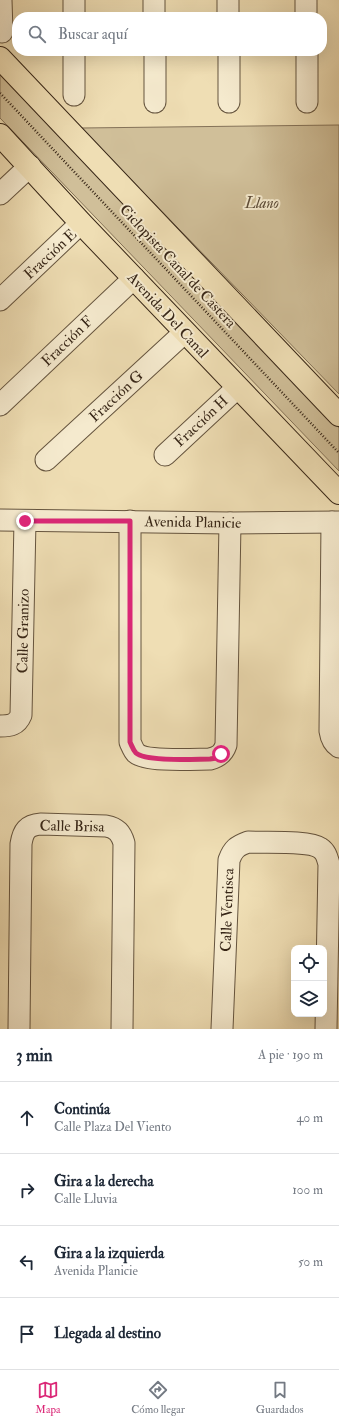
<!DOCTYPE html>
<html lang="es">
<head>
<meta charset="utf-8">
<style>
  :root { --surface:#fff; --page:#f6f6f7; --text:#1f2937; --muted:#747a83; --line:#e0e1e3; --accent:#db2777 }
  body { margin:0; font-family:"IM FELL Double Pica",serif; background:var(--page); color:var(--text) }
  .controls { position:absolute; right:12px; bottom:12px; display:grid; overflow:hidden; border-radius:8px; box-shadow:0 4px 16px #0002 }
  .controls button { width:36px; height:36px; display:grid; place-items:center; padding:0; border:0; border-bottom:1px solid var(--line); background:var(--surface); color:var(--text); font:20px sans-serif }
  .stop { position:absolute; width:12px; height:12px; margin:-9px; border:3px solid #db2777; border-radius:50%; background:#fff }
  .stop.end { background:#db2777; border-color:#fff; box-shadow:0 1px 4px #0008 }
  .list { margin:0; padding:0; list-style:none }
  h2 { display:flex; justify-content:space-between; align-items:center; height:52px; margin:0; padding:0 16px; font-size:17px }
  h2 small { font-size:13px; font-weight:400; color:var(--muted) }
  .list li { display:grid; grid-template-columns:26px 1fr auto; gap:12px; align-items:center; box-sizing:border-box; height:72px; padding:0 16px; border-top:1px solid var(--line) }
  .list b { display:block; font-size:15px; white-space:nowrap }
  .list p { margin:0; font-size:13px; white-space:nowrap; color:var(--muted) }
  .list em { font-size:13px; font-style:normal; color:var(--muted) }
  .icon { flex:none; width:22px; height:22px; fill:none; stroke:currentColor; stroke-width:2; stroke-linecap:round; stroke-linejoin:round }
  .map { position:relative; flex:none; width:339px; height:1029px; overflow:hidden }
  .search { position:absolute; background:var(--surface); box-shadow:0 4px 16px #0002; left:12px; right:12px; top:12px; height:44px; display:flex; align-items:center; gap:10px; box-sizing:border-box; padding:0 14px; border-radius:16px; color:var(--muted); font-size:15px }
  .sheet { height:340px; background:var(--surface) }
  nav { display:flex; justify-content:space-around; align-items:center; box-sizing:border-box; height:56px; border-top:1px solid var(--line); background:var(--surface); font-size:11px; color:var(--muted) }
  nav a { display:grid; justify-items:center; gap:2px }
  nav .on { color:var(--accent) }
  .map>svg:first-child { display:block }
  .park { fill:#d0bf99; stroke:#847258 }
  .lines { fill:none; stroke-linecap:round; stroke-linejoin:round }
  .minor-casing { stroke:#65543e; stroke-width:23 }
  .major-casing { stroke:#372617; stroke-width:24 }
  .path { stroke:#372617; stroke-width:2.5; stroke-dasharray:1 2; stroke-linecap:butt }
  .minor { stroke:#f5eace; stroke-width:21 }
  .major { stroke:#efdeb4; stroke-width:22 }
  .route { stroke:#db2777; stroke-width:5 }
  .labels { text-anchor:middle; stroke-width:4; stroke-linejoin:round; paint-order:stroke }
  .park-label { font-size:15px; font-style:italic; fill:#5d4c38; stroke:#f5eace }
  .street-label { font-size:15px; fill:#372617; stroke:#f5eace }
</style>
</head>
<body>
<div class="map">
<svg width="339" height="1029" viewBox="0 0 339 1029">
  <rect width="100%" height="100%" fill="#efdeb4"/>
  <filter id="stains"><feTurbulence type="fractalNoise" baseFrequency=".005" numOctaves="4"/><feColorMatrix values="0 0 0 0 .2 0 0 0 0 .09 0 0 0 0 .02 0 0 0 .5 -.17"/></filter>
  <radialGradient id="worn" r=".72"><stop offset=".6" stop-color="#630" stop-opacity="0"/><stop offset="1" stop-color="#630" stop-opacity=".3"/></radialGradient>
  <g class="park">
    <polygon points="0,72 339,428 339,471 0,118"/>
    <polygon points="339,125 339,394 81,128"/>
  </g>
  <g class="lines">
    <defs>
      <g id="minor">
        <polyline points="1,0 2,32"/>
        <polyline points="154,0 154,17"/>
        <polyline points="228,0 228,17"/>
        <polyline points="306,0 306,17"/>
        <polyline points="74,17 74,0"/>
        <polyline points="155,51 155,102"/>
        <polyline points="229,51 229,102"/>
        <polyline points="307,51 307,102"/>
        <polyline points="74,95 74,51"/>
        <polyline points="0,194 30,166"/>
        <polyline points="0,300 81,223"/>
        <polyline points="0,405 134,278"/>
        <polyline points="165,455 237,388"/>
        <polyline points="46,460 185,332"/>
        <polyline points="0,520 230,523 339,522"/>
        <path d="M130,521V742C132,746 133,750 136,753C146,762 195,759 210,759C218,757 223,754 226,745L230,523"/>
        <path d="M332,522L330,731C331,738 333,743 339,747"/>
        <path d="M0,726C10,726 17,725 21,715L25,521"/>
        <path d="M19,1029L21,844C23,831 27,825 41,824L106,826C117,828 121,833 124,843L122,1029"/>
        <path d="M222,1029L229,860C233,849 237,846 248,842C263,843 309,840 320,848C326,852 327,857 329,864L326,1029"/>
      </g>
      <g id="major">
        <polyline points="0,58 339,415"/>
        <polyline points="0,135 81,223 339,493"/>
      </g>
    </defs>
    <use href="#minor" class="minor-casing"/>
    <use href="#major" class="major-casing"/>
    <polyline class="path" points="0,93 339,453"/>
    <use href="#minor" class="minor"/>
    <use href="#major" class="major"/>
  </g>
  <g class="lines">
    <path class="route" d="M25,521H130V742C132,746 133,750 136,753C146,762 195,759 210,759L217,758L221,754"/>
  </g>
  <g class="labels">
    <g class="park-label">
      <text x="262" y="208">Llano</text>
    </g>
    <g class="street-label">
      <text transform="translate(50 254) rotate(-43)" y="5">Fracción E</text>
      <text transform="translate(178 266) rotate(47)" y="5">Ciclopista Canal de Castera</text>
      <text transform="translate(168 315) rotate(47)" y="5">Avenida Del Canal</text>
      <text transform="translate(67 341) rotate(-44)" y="5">Fracción F</text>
      <text transform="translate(116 396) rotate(-43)" y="5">Fracción G</text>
      <text transform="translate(201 421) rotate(-43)" y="5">Fracción H</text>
      <text transform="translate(193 522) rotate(1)" y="5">Avenida Planicie</text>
      <text transform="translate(23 631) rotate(-89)" y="5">Calle Granizo</text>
      <text transform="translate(72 826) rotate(1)" y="5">Calle Brisa</text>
      <text transform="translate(227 910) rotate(-88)" y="5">Calle Ventisca</text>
    </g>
  </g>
  <rect width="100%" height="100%" filter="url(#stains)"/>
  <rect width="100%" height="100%" fill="url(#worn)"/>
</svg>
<div class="controls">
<button><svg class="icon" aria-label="locate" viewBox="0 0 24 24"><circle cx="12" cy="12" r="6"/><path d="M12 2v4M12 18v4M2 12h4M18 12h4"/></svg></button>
<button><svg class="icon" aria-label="layers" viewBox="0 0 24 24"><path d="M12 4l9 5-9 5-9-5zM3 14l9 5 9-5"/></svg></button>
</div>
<div class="stop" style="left:221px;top:754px"></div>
<div class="stop end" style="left:25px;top:521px"></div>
<div class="search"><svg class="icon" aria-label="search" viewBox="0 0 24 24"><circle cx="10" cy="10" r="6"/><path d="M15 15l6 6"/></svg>Buscar aquí</div>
</div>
<section class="sheet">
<h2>3 min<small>A pie · 190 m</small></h2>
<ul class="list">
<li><svg class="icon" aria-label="ahead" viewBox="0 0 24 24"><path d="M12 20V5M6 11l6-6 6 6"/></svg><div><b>Continúa</b><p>Calle Plaza Del Viento</p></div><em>40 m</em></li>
<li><svg class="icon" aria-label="right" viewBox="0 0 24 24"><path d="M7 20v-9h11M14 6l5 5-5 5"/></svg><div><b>Gira a la derecha</b><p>Calle Lluvia</p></div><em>100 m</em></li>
<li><svg class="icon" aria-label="left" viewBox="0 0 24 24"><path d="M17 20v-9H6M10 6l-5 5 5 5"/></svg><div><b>Gira a la izquierda</b><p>Avenida Planicie</p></div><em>50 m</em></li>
<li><svg class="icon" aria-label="arrive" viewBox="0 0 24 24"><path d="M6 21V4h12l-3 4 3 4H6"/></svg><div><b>Llegada al destino</b></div></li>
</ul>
</section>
<nav>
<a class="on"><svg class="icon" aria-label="map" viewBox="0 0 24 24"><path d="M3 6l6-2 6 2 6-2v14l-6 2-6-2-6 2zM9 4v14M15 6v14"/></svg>Mapa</a>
<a><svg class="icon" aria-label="directions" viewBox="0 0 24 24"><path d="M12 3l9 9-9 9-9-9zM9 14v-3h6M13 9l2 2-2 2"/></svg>Cómo llegar</a>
<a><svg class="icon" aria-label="saved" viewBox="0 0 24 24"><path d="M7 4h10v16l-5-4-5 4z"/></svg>Guardados</a>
</nav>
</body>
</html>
